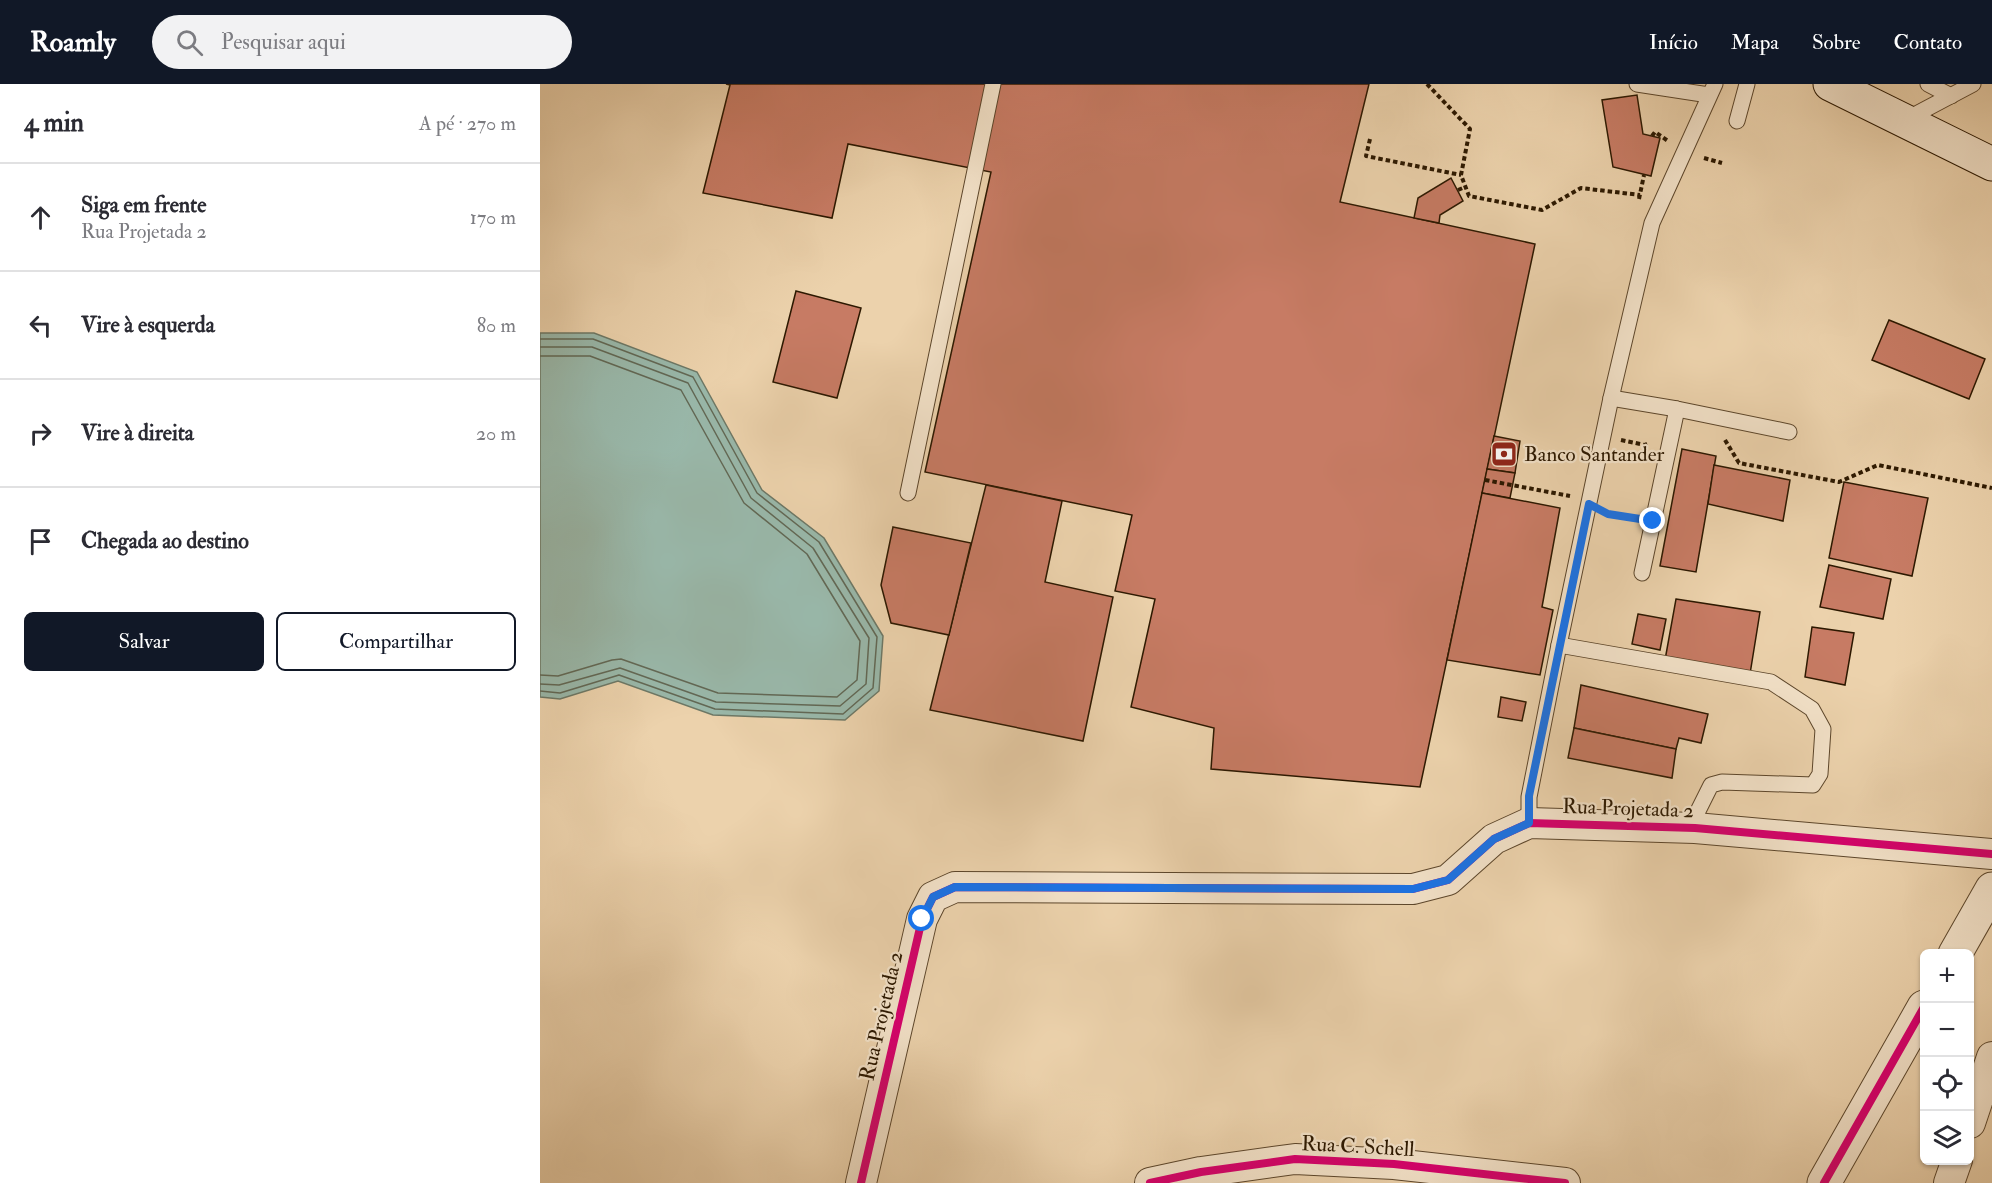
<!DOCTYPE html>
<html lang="pt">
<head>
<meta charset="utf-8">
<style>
  :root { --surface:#fff; --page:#f2f2f3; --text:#2b2b33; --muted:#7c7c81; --line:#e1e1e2; --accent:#111827 }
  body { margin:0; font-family:"IM FELL Double Pica",serif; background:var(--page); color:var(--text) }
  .controls { position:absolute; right:18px; bottom:18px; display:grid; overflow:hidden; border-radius:9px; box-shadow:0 2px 4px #0004 }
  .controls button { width:54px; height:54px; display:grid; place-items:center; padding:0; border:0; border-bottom:2px solid var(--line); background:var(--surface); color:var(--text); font:30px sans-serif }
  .stop { position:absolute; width:18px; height:18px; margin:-14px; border:4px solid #1a73e8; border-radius:50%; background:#fff }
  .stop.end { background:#1a73e8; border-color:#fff; box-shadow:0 2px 6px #0008 }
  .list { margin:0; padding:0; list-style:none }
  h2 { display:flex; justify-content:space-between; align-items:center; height:78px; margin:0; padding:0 24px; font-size:26px }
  h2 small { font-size:20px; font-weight:400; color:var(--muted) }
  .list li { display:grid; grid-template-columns:39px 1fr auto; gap:18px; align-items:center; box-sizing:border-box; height:108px; padding:0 24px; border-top:2px solid var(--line) }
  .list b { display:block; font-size:22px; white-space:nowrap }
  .list p { margin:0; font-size:20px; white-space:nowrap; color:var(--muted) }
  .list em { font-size:20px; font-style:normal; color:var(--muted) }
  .actions { display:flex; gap:12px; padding:18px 24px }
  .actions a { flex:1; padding:14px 0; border:2px solid var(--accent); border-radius:9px; text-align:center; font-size:21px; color:var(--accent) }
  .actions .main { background:var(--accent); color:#fff }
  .icon { flex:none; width:33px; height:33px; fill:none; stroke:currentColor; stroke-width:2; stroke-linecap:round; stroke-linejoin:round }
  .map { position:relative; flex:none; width:1452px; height:1099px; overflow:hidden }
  header { display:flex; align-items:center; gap:36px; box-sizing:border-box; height:84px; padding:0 30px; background:var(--accent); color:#fff }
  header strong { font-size:28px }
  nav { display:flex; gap:33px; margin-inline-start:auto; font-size:21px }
  .search { width:420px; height:54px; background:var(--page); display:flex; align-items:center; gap:15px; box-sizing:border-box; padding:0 21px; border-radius:33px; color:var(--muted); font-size:22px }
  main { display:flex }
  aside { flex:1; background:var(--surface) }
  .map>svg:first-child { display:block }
  .water { fill:#99b8aa; stroke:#6d7866; stroke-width:1.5 }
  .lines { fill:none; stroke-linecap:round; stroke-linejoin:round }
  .shore { stroke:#626855; stroke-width:1.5 }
  .building { fill:#c77b64; stroke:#2c1800; stroke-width:1.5 }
  .service-casing { stroke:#5c462b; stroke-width:17 }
  .minor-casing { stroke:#5c462b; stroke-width:32 }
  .tertiary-casing { stroke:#5c462b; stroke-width:35 }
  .secondary-casing { stroke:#2c1800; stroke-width:35 }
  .path { stroke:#2c1800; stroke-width:4; stroke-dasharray:4.5 3; stroke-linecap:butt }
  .service { stroke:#f3e2c9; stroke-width:15 }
  .minor { stroke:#f3e2c9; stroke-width:30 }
  .tertiary { stroke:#f3e2c9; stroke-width:33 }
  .secondary { stroke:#f3e2c9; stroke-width:33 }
  .cycleway-casing { stroke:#f3e2c9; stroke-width:11 }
  .cycleway { stroke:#d6006c; stroke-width:8 }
  .route { stroke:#1a73e8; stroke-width:8 }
  .labels { text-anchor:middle; stroke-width:4.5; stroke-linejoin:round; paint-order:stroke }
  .poi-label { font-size:21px; fill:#2c1800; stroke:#f3e2c9; text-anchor:start }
  .street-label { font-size:21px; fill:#2c1800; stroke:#f3e2c9 }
</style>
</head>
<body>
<header>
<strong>Roamly</strong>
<div class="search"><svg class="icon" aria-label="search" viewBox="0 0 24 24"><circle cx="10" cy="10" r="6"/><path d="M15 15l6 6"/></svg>Pesquisar aqui</div>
<nav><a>Início</a><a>Mapa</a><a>Sobre</a><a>Contato</a></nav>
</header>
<main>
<aside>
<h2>4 min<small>A pé · 270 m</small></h2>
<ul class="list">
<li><svg class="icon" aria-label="ahead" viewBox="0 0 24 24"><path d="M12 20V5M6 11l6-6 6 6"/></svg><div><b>Siga em frente</b><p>Rua Projetada 2</p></div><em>170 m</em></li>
<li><svg class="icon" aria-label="left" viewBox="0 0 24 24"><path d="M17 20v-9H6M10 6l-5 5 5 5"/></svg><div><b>Vire à esquerda</b></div><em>80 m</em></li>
<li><svg class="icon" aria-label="right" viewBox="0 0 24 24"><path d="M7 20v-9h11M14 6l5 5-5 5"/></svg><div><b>Vire à direita</b></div><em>20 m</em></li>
<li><svg class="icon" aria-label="arrive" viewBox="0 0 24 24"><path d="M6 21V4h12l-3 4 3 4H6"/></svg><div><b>Chegada ao destino</b></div></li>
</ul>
<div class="actions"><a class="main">Salvar</a><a>Compartilhar</a></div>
</aside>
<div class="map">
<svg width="1452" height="1099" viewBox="0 0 1452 1099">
  <rect width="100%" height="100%" fill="#ecd2ac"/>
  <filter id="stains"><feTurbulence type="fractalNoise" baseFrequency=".00333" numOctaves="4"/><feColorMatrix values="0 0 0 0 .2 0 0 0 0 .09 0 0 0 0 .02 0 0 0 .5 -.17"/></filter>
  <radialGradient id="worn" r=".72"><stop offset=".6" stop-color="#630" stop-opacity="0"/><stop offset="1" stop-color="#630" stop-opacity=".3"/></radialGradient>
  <polygon class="water" points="0,249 54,249 157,288 222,406 284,454 343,552 339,607 305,636 173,631 78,597 20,615 0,613"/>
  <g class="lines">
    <g class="shore">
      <polyline points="0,255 53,255 153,293 217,409 279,458 337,553 333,604 303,630 175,625 79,591 20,609 0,607"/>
      <polyline points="0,263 52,263 148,299 211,414 273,464 329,554 326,600 300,622 176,618 80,584 19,601 0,600"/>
      <polyline points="0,272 50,272 141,306 204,419 267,470 320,557 317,596 297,613 178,609 81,575 72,576 18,592 0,591"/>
    </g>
  </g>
  <g class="building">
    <polygon points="186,0 829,0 800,118 995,160 880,703 671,685 674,644 591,623 615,515 575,507 592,431 385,388 451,88 308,60 292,134 163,109 190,1"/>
    <polygon points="1097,11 1103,50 1120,54 1111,92 1073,83 1062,16"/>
    <polygon points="911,94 923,117 900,131 899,139 874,134 878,114"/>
    <polygon points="256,207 321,224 297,314 233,298"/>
    <polygon points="1349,236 1445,275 1429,315 1332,276"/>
    <polygon points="954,352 980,357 975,389 947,385"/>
    <polygon points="1142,365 1176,372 1156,488 1120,482"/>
    <polygon points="1174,381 1250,396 1243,437 1168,420"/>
    <polygon points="947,385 975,389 970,414 942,409"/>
    <polygon points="1304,398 1388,414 1372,492 1289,474"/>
    <polygon points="446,401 522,417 505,498 573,513 543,657 390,626"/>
    <polygon points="942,409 1020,424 1002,523 1013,526 1000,591 907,576"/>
    <polygon points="353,443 431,459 409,551 351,539 341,501"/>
    <polygon points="1289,481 1351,495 1343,535 1280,523"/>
    <polygon points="1136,515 1220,528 1210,590 1125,576"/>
    <polygon points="1098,530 1126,535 1120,566 1092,560"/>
    <polygon points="1272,543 1314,549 1305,601 1265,593"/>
    <polygon points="1041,601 1168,630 1161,659 1139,654 1136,665 1034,644"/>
    <polygon points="961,613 986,618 982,637 958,633"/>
    <polygon points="1034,644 1136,665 1132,694 1028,674"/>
  </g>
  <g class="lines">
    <defs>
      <g id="service">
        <polyline points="1097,0 1169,11"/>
        <polyline points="1388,0 1411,12"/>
        <polyline points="1365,36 1433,0"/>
        <polyline points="1197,37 1207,0"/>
        <polyline points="1071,314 1137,325 1249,348"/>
        <polyline points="368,409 453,0"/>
        <polyline points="1102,489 1137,325"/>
        <polyline points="1019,561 1231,598 1272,625 1283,645 1280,690 1273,701 1182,698 1171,701 1158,727 1155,744"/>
        <polyline points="989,739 989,713 1019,561 1071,314 1112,139 1175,0"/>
      </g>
      <g id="minor">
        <polyline points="1430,1039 1452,973"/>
        <polyline points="321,1099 382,835 393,813 415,803 873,805 908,796 954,755 989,739 1155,744 1452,770"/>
        <polyline points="610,1099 661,1088 755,1075 854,1080 1025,1099"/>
        <polyline points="1409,1099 1417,1076"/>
      </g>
      <g id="tertiary">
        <polyline points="1415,870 1452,805"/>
        <polyline points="1284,1099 1384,923"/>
      </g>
      <polyline id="secondary" points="1290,0 1452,80"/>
    </defs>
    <use href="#service" class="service-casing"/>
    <use href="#minor" class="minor-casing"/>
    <use href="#tertiary" class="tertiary-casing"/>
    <use href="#secondary" class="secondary-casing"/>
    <g class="path">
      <polyline points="887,0 930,45 921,91 929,112 1002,126 1041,104 1100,111"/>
      <polyline points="1112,52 1115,48 1128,57"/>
      <polyline points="830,55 826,72 921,91"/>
      <polyline points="1164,74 1182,79"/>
      <polyline points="918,106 925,103"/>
      <polyline points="1099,115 1104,91"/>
      <polyline points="1081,356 1105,361 1109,359"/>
      <polyline points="1185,356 1199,379 1299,398 1338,381 1452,404"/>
      <polyline points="945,396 1030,412"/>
      <polyline points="1065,429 1093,434"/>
    </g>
    <use href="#service" class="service"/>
    <use href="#minor" class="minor"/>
    <use href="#tertiary" class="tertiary"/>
    <use href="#secondary" class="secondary"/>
    <defs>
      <g id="cycleway">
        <polyline points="321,1099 382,835 393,813 415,803 873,805 908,796 954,755 989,739 1155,744 1452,770"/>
        <polyline points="610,1099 661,1088 755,1075 854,1080 1025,1099"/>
        <polyline points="1284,1099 1384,923"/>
      </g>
    </defs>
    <use href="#cycleway" class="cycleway-casing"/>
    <use href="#cycleway" class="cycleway"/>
  </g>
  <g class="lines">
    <polyline class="route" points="382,835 393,813 415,803 873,805 908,796 954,755 989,739 989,712 1049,420 1068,430 1113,437"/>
  </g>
  <defs>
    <symbol id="bank-square" viewBox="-11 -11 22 22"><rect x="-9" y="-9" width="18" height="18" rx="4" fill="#8f2418" stroke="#f3e2c9"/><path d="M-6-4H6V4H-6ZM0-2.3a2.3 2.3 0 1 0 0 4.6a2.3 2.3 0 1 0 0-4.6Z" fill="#fff"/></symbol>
  </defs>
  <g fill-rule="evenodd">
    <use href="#bank-square" x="949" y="355" width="30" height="30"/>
  </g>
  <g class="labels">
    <g class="poi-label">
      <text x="984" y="377">Banco Santander</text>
    </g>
    <g class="street-label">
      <text transform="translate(1088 724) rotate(2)" y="7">Rua Projetada 2</text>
      <text transform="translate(341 932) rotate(-77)" y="7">Rua Projetada 2</text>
      <text transform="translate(818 1062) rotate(3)" y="7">Rua C. Schell</text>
    </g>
  </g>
  <rect width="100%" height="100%" filter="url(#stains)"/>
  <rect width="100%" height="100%" fill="url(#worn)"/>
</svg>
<div class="controls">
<button>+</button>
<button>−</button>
<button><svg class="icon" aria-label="locate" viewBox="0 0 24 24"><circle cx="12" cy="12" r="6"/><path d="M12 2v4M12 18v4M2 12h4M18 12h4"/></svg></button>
<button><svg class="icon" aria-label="layers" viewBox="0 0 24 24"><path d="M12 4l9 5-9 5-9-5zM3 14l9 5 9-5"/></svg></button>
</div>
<div class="stop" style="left:382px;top:835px"></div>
<div class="stop end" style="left:1113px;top:437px"></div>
</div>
</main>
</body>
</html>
